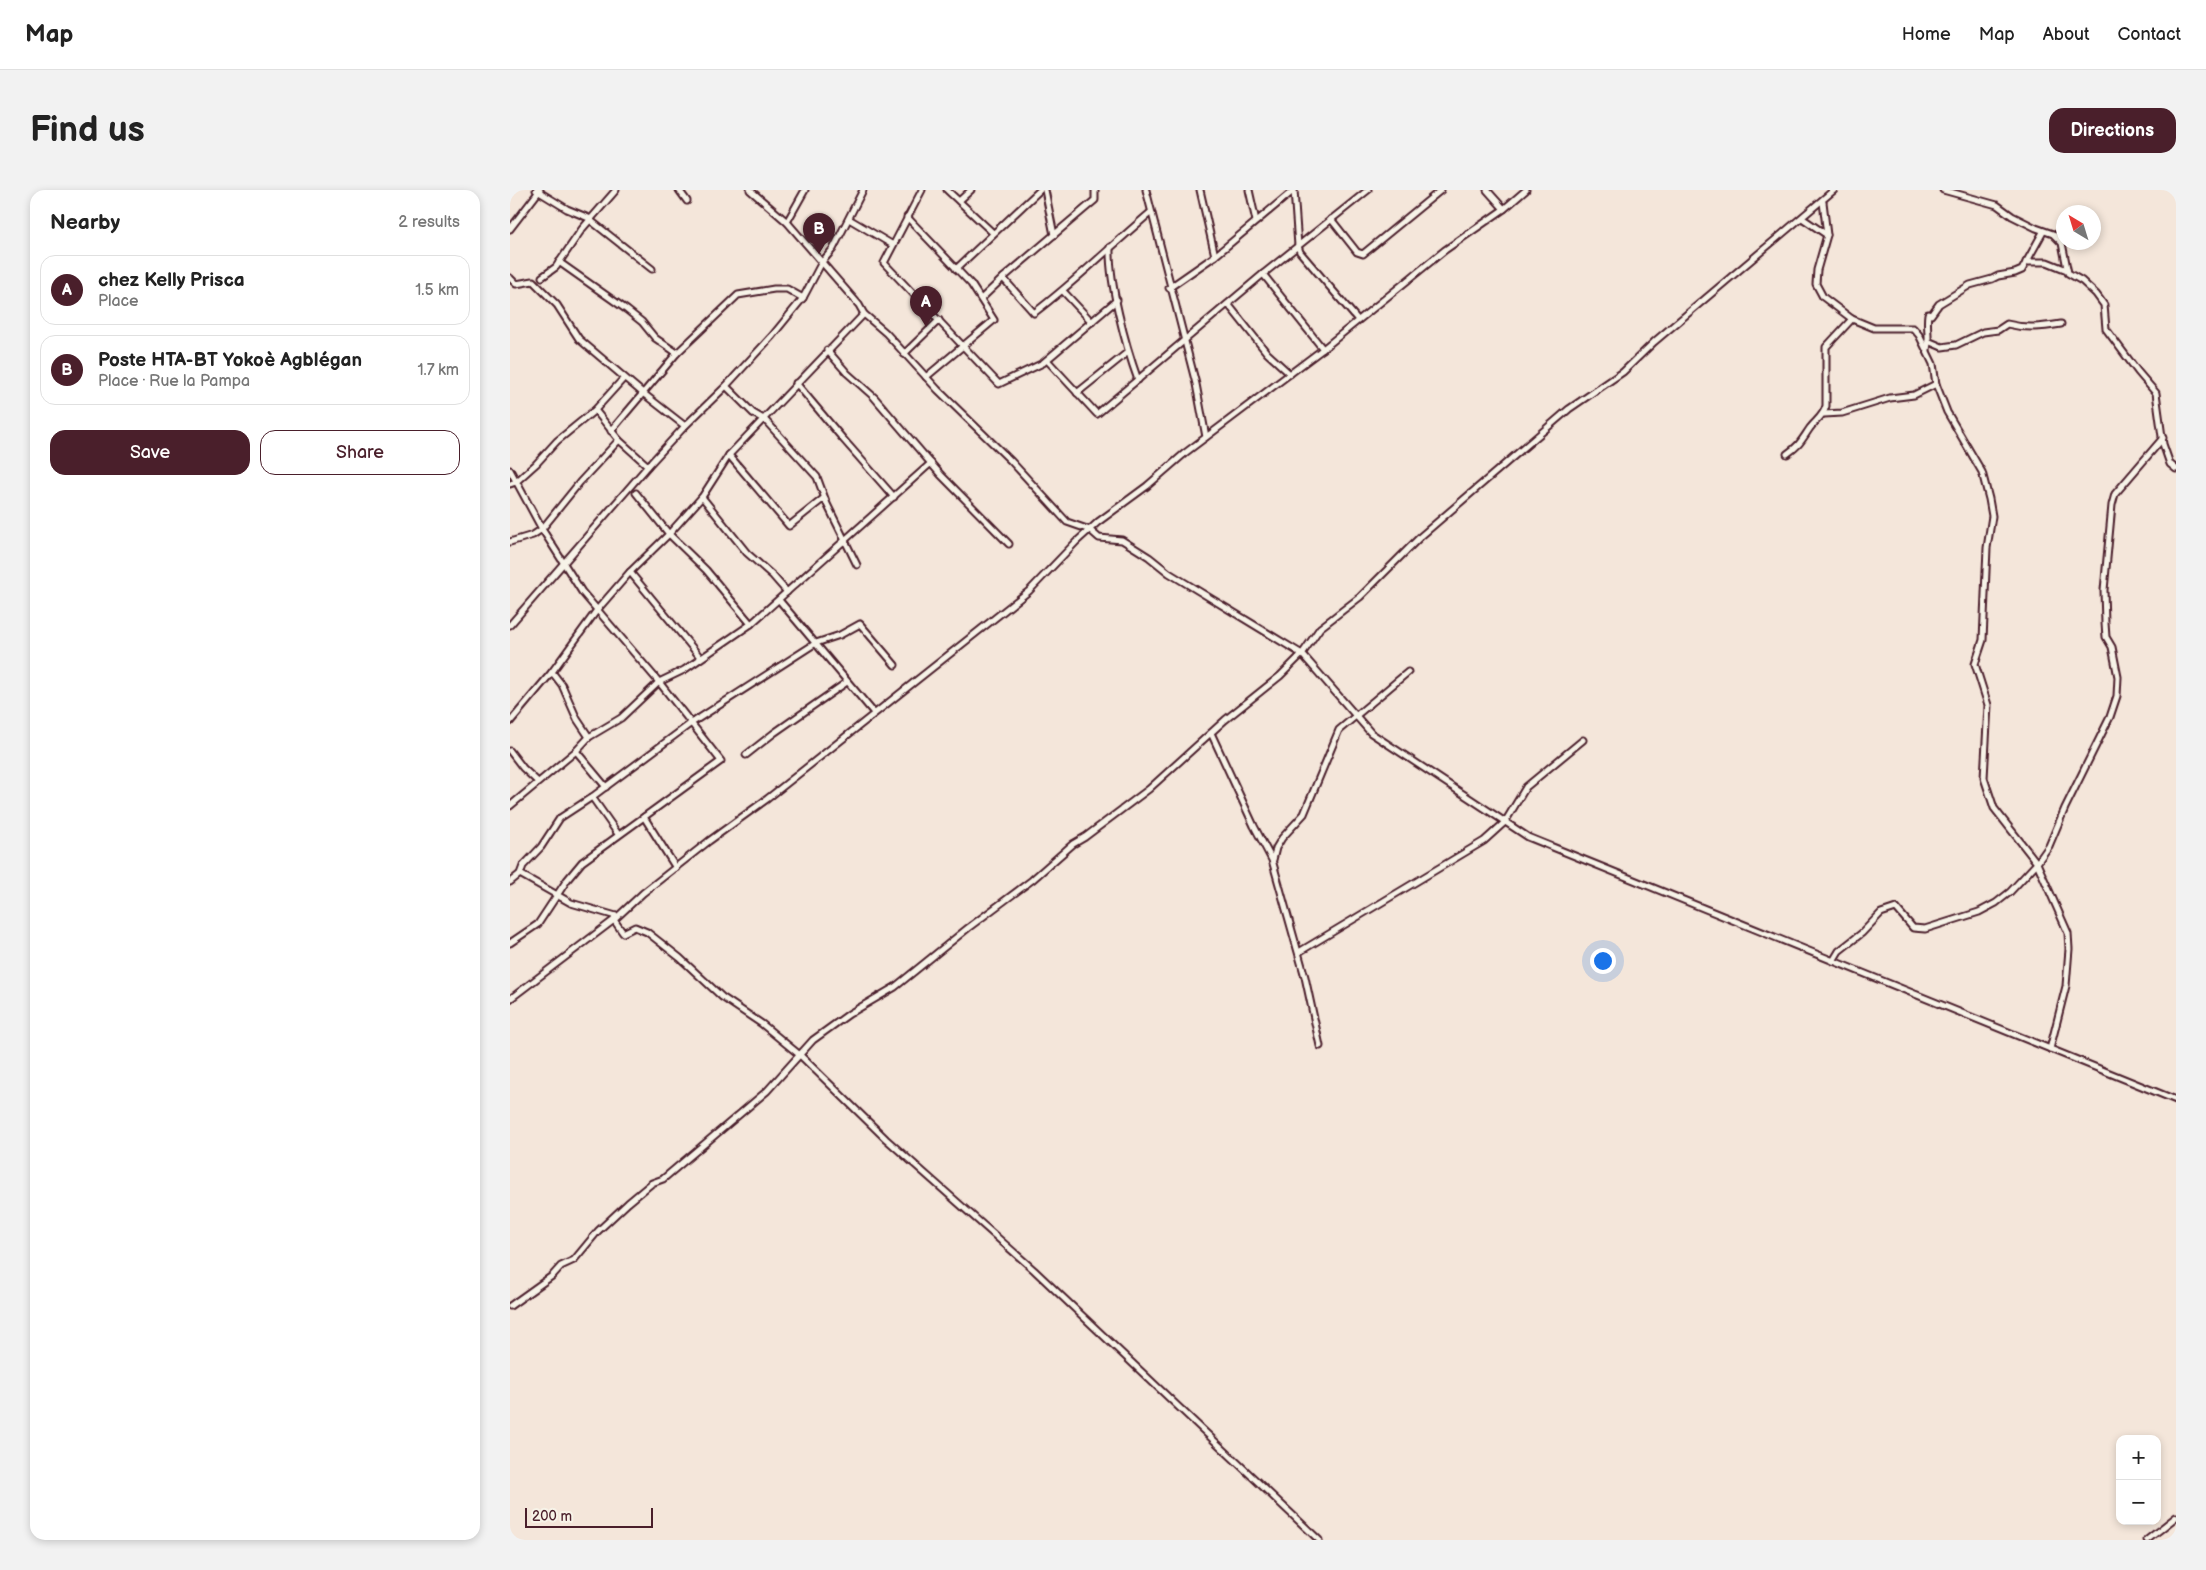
<!DOCTYPE html>
<html lang="en">
<head>
<meta charset="utf-8">
<style>
  :root { --surface:#fff; --page:#f2f2f2; --text:#222; --muted:#767676; --line:#e0e0e0; --accent:#4a1f2b }
  body { margin:0; font-family:"Balsamiq Sans",sans-serif; background:var(--page); color:var(--text) }
  .controls { position:absolute; right:15px; bottom:15px; display:grid; overflow:hidden; border-radius:10px; box-shadow:0 2px 8px #0003 }
  .controls button { width:45px; height:45px; display:grid; place-items:center; padding:0; border:0; border-bottom:1px solid var(--line); background:var(--surface); color:var(--text); font:25px sans-serif }
  .compass { position:absolute; left:1546px; top:15px; width:45px; height:45px; border-radius:50%; background:var(--surface); box-shadow:0 2px 8px #0003; rotate:322deg }
  .scale { position:absolute; left:15px; bottom:12px; width:128px; box-sizing:border-box; padding-left:5px; border:2px solid #4a1f2b; border-top:0; font-size:14px; line-height:18px; white-space:nowrap; color:#4a1f2b; -webkit-text-stroke:4px #f7f3e8; paint-order:stroke }
  .you { position:absolute; left:1092px; top:770px; width:18px; height:18px; margin:-12px; border:4px solid #fff; border-radius:50%; background:#1a73e8; box-shadow:0 0 0 8px #1a73e833 }
  .badge { display:grid; place-items:center; width:32px; height:32px; border-radius:50%; background:var(--accent); color:#fff; font-size:16px; font-weight:700 }
  .pin { position:absolute; translate:-50% -41px; filter:drop-shadow(0 1px 2px #0008) }
  .pin::after { content:''; position:absolute; top:26px; width:18px; height:15px; background:inherit; clip-path:polygon(0 0,100% 0,50% 100%) }
  .list { margin:0; padding:0; list-style:none }
  h2 { display:flex; justify-content:space-between; align-items:center; height:65px; margin:0; padding:0 20px; font-size:21px }
  h2 small { font-size:16px; font-weight:400; color:var(--muted) }
  .list li { display:grid; grid-template-columns:32px 1fr auto; gap:15px; align-items:center; box-sizing:border-box; height:70px; margin:0 10px 10px; padding:0 10px; border:1px solid var(--line); border-radius:15px }
  .list b { display:block; font-size:19px; white-space:nowrap }
  .list p { margin:0; font-size:16px; white-space:nowrap; color:var(--muted) }
  .list em { font-size:16px; font-style:normal; color:var(--muted) }
  .actions { display:flex; gap:10px; padding:15px 20px }
  .actions a { flex:1; padding:11px 0; border:1px solid var(--accent); border-radius:15px; text-align:center; font-size:18px; color:var(--accent) }
  .actions .main { background:var(--accent); color:#fff }
  .map { position:relative; flex:none; width:1666px; height:1350px; overflow:hidden; border-radius:15px }
  header { display:flex; align-items:center; gap:30px; box-sizing:border-box; height:70px; padding:0 25px; background:var(--surface); border-bottom:1px solid var(--line) }
  header strong { font-size:24px }
  nav { display:flex; gap:28px; margin-inline-start:auto; font-size:18px }
  .intro { display:flex; align-items:center; justify-content:space-between; box-sizing:border-box; height:120px; padding:0 30px }
  h1 { margin:0; font-size:35px }
  .button { padding:12px 22px; border-radius:15px; background:var(--accent); color:#fff; font-size:18px; font-weight:700 }
  main { display:flex; gap:30px; padding:0 30px }
  aside { flex:1; background:var(--surface); border-radius:15px; box-shadow:0 2px 8px #0003 }
  .map>svg:first-child { display:block }
  .lines { fill:none; stroke-linecap:round; stroke-linejoin:round }
  .minor-casing { stroke:#4a1f2b; stroke-width:9 }
  .minor { stroke:#f7f3e8; stroke-width:5 }
</style>
</head>
<body>
<header>
<strong>Map</strong>
<nav><a>Home</a><a>Map</a><a>About</a><a>Contact</a></nav>
</header>
<div class="intro"><h1>Find us</h1><a class="button">Directions</a></div>
<main>
<aside>
<h2>Nearby<small>2 results</small></h2>
<ul class="list">
<li><span class="badge">A</span><div><b>chez Kelly Prisca</b><p>Place</p></div><em>1.5 km</em></li>
<li><span class="badge">B</span><div><b>Poste HTA-BT Yokoè Agblégan</b><p>Place · Rue la Pampa</p></div><em>1.7 km</em></li>
</ul>
<div class="actions"><a class="main">Save</a><a>Share</a></div>
</aside>
<div class="map">
<svg width="1666" height="1350" viewBox="0 0 1666 1350">
  <rect width="100%" height="100%" fill="#f4e6da"/>
  <filter id="ink" filterUnits="userSpaceOnUse"><feTurbulence type="fractalNoise" baseFrequency=".02" numOctaves="2"/><feDisplacementMap in="SourceGraphic" scale="10" xChannelSelector="R" yChannelSelector="G"/><feConvolveMatrix kernelMatrix="1 2 1 2 8 2 1 2 1" color-interpolation-filters="sRGB"/></filter>
  <g filter="url(#ink)">
    <g class="lines">
      <defs>
        <g id="minor">
          <polyline points="26,0 57,19 81,29 80,30 142,79"/>
          <polyline points="169,0 177,11"/>
          <polyline points="240,0 277,32 349,115 354,124 376,143 428,200 501,271 557,332 580,340 589,348 612,350 639,367 659,383 792,464 861,543 1018,647 1666,910"/>
          <polyline points="412,0 374,73 489,194 533,173 607,110"/>
          <polyline points="437,0 483,43"/>
          <polyline points="535,0 544,45"/>
          <polyline points="636,0 686,194 696,247"/>
          <polyline points="690,0 705,66"/>
          <polyline points="739,0 746,31"/>
          <polyline points="784,0 788,56 790,62 848,130"/>
          <polyline points="977,0 994,19"/>
          <polyline points="1433,0 1487,15 1502,26 1526,38 1543,44 1552,53 1558,83 1572,91 1586,104 1594,115 1596,139 1628,182 1646,203 1653,254 1660,274 1666,279"/>
          <polyline points="449,11 461,0"/>
          <polyline points="1313,12 1317,45 1307,80 1306,94 1313,107 1342,129"/>
          <polyline points="397,27 461,94 484,130 416,187"/>
          <polyline points="1292,28 1317,45"/>
          <polyline points="339,29 383,55"/>
          <polyline points="821,29 847,62 853,64 931,0"/>
          <polyline points="277,32 295,0"/>
          <polyline points="0,39 30,0"/>
          <path d="M600,57C599,94 615,154 628,190"/>
          <polyline points="49,72 117,120 132,132 145,148 167,163"/>
          <polyline points="1516,72 1537,72 1557,80"/>
          <polyline points="446,79 530,0"/>
          <polyline points="753,84 813,159"/>
          <polyline points="32,87 46,77 72,39 106,0"/>
          <polyline points="0,88 6,94 23,91 47,115 69,149 134,204 175,236"/>
          <path d="M493,88L524,123C565,92 601,56 640,23"/>
          <polyline points="659,98 705,66 784,0"/>
          <polyline points="553,101 582,132"/>
          <polyline points="471,109 493,88 585,10 585,0"/>
          <polyline points="718,114 757,163 780,184"/>
          <path d="M1418,151L1432,157L1446,155L1473,142L1488,140L1497,134C1516,139 1532,137 1551,134"/>
          <polyline points="317,160 337,183 364,207 431,285 499,354"/>
          <path d="M1417,160C1420,148 1416,136 1418,124L1421,125L1429,114L1460,95L1482,89L1488,86L1505,83L1512,80L1533,42"/>
          <polyline points="394,164 429,130"/>
          <polyline points="537,170 587,224 753,84 858,0"/>
          <polyline points="286,193 333,249 384,307"/>
          <polyline points="216,196 243,223 255,230 307,287 317,314 347,375"/>
          <polyline points="567,203 618,162"/>
          <polyline points="85,220 109,250 138,276"/>
          <polyline points="1314,224 1332,223 1380,208 1404,205 1426,194"/>
          <polyline points="101,241 167,163 228,105 264,99 277,99 293,108"/>
          <path d="M1277,264C1290,255 1291,251 1300,238C1306,230 1313,227 1316,216V157L1342,129L1364,138H1403L1409,145L1423,174L1426,194L1437,222L1472,282L1479,309L1482,326L1477,358L1473,450L1465,474L1478,515L1474,588L1484,618L1527,673L1558,743L1559,759L1556,796L1540,859"/>
          <polyline points="219,265 279,336 314,308"/>
          <polyline points="0,280 32,339 72,402 149,492 211,571 72,672 57,690 28,734 0,753"/>
          <polyline points="0,294 6,292 26,274 47,251 85,220 114,188"/>
          <polyline points="126,303 159,344 196,380 241,434"/>
          <polyline points="192,307 237,363 263,386 277,402"/>
          <polyline points="0,352 23,345 32,339 70,292 109,250"/>
          <polyline points="120,382 190,467"/>
          <polyline points="269,410 364,523"/>
          <polyline points="0,435 138,276 175,236 216,196 262,146 293,108 312,72 323,59 353,0"/>
          <polyline points="42,482 52,495 67,529 79,547"/>
          <polyline points="0,532 42,482 87,420 120,382 159,344 192,307 219,265 354,124"/>
          <polyline points="701,543 744,636 762,670 795,787 810,856"/>
          <polyline points="0,561 13,578 28,592"/>
          <polyline points="66,561 96,597"/>
          <polyline points="236,565 264,543 337,492"/>
          <polyline points="82,607 108,644"/>
          <polyline points="0,616 66,561 79,547 111,528 149,492 174,480 241,434 421,273"/>
          <polyline points="134,627 166,678"/>
          <polyline points="763,670 766,658 772,648 794,624 829,540 898,482"/>
          <polyline points="10,684 61,713 106,726"/>
          <polyline points="0,692 10,684 13,676 31,657 50,628 82,607 180,534 306,453 330,445 350,434 385,475"/>
          <polyline points="104,730 113,743 125,737 137,742 170,768 212,807 252,834 291,866 376,949 524,1080 809,1350"/>
          <polyline points="789,762 974,651 995,632 1016,597 1073,550"/>
          <polyline points="1323,771 1329,761 1352,743 1371,723 1386,718 1403,738 1415,739 1469,722 1486,713 1500,702 1527,673 1539,656 1555,618 1600,527 1607,506 1608,487 1602,457 1596,447 1595,433 1594,400 1602,315 1605,304 1653,248"/>
          <polyline points="0,809 104,730 133,703 199,651 257,609 519,401 566,352 588,332 637,296 675,263 813,159 935,60 994,19 1016,0"/>
          <polyline points="0,1116 42,1086 51,1076 64,1070 88,1041 118,1013 142,993 153,989 257,901 303,850 339,824 385,797 458,738 522,690 563,654 575,647 639,599 715,530 770,486 792,464 810,438 850,407 910,347 1059,219 1113,182 1144,152 1324,0"/>
          <polyline points="1637,1350 1666,1327"/>
        </g>
      </defs>
      <use href="#minor" class="minor-casing"/>
      <use href="#minor" class="minor"/>
    </g>
  </g>
</svg>
<div class="controls">
<button>+</button>
<button>−</button>
</div>
<svg class="compass" viewBox="-18 -18 36 36"><path d="M0-13l5 13h-10z" fill="#e53935"/><path d="M0 13l5-13h-10z" fill="#767676"/></svg>
<div class="scale">200 m</div>
<div class="you"></div>
<div class="pin badge" style="left:416px;top:137px">A</div>
<div class="pin badge" style="left:309px;top:64px">B</div>
</div>
</main>
</body>
</html>
